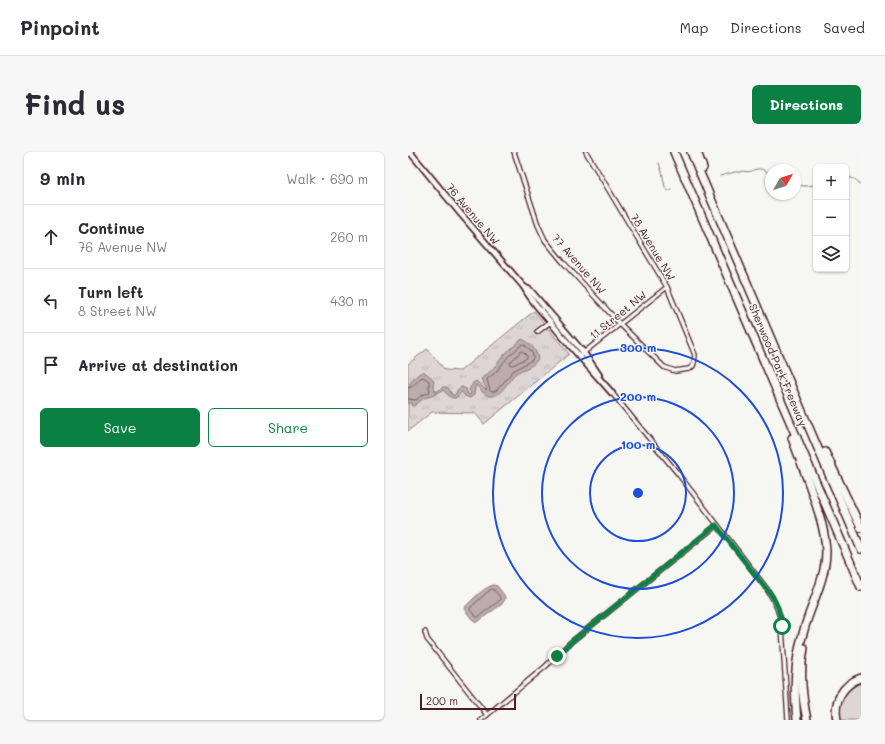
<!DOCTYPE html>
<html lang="en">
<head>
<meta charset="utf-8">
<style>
  :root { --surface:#fff; --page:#f7f7f7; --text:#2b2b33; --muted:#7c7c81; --line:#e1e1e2; --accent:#0b8043 }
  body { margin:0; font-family:Mali,sans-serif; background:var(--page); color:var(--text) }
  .controls { position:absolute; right:12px; top:12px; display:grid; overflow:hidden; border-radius:6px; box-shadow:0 1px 3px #0004 }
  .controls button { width:36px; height:36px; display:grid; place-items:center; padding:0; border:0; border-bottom:1px solid var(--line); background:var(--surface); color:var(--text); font:20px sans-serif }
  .compass { position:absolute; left:357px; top:12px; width:36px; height:36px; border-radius:50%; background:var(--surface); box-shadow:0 1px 3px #0004; rotate:51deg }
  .scale { position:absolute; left:12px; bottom:10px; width:96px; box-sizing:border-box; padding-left:4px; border:2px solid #4a1f2b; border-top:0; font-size:11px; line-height:14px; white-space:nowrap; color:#4a1f2b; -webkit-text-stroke:3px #f6f6f2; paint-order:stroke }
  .stop { position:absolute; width:12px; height:12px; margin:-9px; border:3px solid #0b8043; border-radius:50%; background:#fff }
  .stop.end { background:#0b8043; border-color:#fff; box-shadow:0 1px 4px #0008 }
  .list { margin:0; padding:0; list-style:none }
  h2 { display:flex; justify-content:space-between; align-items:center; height:52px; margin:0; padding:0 16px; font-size:17px }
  h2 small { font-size:13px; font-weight:400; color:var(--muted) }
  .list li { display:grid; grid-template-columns:26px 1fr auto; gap:12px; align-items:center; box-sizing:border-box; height:64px; padding:0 16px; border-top:1px solid var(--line) }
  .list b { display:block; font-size:15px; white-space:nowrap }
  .list p { margin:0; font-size:13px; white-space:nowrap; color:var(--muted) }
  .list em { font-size:13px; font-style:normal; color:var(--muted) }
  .actions { display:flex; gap:8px; padding:12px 16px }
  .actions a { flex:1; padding:9px 0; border:1px solid var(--accent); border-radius:6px; text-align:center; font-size:14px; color:var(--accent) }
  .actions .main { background:var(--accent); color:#fff }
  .icon { flex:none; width:22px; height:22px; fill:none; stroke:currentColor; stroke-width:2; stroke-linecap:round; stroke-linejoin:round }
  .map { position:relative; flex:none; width:453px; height:568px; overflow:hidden; border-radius:6px }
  header { display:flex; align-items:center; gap:24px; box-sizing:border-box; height:56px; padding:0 20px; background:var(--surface); border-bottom:1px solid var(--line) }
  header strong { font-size:19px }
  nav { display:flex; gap:22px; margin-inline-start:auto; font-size:14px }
  .intro { display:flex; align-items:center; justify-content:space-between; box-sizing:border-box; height:96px; padding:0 24px }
  h1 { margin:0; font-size:28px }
  .button { padding:10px 18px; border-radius:6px; background:var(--accent); color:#fff; font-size:14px; font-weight:700 }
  main { display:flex; gap:24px; padding:0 24px }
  aside { flex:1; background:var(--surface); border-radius:6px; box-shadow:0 1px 3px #0004 }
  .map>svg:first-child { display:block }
  .green { fill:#ddd6d5; stroke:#947a80 }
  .park { fill:url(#park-tufts); stroke:#947a80 }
  .water { fill:#bbadae; stroke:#8e747a }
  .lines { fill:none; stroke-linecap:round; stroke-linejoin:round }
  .shore { stroke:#77585f; stroke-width:1 }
  .stream { stroke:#8e747a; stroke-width:1 }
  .minor-casing { stroke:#4a1f2b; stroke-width:6 }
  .tertiary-casing { stroke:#4a1f2b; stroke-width:8 }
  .motorway-casing { stroke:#4a1f2b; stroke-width:10 }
  .minor { stroke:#f6f6f2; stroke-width:3.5 }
  .tertiary { stroke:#f6f6f2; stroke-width:4.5 }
  .motorway { stroke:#f6f6f2; stroke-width:7 }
  .route { stroke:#0b8043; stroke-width:5 }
  .ring { fill:none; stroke:#1d4ed8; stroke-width:2 }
  .labels { text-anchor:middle; stroke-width:3; stroke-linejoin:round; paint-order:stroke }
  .street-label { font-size:11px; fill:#4a1f2b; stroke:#f6f6f2 }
  .centre { fill:#1d4ed8; stroke:#f6f6f2; stroke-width:2 }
  .ring-label { font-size:12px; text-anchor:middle; font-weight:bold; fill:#1d4ed8; stroke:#f6f6f2; stroke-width:3; stroke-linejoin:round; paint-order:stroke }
</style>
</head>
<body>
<header>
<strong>Pinpoint</strong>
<nav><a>Map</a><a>Directions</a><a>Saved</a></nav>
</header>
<div class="intro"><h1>Find us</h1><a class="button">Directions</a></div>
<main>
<aside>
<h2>9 min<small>Walk · 690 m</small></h2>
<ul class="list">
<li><svg class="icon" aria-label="ahead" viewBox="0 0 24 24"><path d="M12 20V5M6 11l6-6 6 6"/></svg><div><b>Continue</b><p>76 Avenue NW</p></div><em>260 m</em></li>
<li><svg class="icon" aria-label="left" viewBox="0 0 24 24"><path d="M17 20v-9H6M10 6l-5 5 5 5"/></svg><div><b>Turn left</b><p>8 Street NW</p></div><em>430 m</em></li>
<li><svg class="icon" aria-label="arrive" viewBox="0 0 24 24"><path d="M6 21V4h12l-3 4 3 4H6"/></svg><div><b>Arrive at destination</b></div></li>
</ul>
<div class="actions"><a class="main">Save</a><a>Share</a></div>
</aside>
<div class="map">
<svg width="453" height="568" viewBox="0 0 453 568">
  <defs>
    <pattern id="park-tufts" width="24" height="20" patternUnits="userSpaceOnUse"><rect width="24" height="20" fill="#ddd6d5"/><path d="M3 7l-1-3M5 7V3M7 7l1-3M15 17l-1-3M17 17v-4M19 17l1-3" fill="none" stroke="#bfb7b7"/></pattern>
  </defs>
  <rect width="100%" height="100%" fill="#f6f6f2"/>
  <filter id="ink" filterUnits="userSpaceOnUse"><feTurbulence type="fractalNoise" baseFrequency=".025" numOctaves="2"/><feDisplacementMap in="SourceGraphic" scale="8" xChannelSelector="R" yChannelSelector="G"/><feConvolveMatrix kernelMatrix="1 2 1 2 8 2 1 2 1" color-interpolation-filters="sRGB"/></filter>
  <g filter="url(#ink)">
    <path class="green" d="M453,528V568H433C431,558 432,545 440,537C443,534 449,531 453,528Z"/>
    <polygon class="park" points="126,159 161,202 76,272 67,261 24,260 0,279 0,212 19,197 37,218 52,219"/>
    <g class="water">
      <path d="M114,187C121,190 129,198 130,207C123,217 115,216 107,222C99,229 91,251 77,242C73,240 71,236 68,233L67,234L66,243L62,246L57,244L54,240C52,241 51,243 49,245C43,249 39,241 35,238L24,244L16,246L5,255L4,251H0C0,234 0,229 15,219L24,226L26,229L25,234L28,240L35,235H39L41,237L44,243H47L50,237L54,235L58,237L60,242L62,243L63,241L61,238L65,231L68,229L78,238L79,237L73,227L84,218L97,202Z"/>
      <path d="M85,433L89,434L96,443L97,446L96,449L93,453L84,459L71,469L68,470L64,467L56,457L57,455C65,447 74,437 85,433Z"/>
    </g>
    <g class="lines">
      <g class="shore">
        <path d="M115,192C120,195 128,202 124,208L105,219L89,238L85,240L82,239L79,227L87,221L100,205Z"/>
        <polygon points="114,199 116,200 119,203 119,206 105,213 103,213 102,211"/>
        <path d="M0,236C7,235 9,227 15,225L21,229V235L22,239L21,241L14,243L8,248L0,247"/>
        <polygon points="84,437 86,438 92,445 92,448 70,465 68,465 62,458 62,456 77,442"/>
      </g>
      <g class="stream">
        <path d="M251,11C252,16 255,20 255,25C256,30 256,34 259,39L263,37"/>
        <path d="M312,24L327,20H332L335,19C344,21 343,18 349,17C354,16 359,20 363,22"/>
        <path d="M438,26C445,25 449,27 453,34"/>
        <polyline points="387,33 398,34 406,33"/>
      </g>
      <defs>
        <g id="minor">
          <polyline points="106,0 130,73 137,88 155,110 212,172 256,215 267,219 281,217 285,214 286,211 287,203 259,135 178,0"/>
          <polyline points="129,180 142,170"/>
          <polyline points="174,202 259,135"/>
          <path d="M204,241L271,323L359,437C367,449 372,460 374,475L380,568"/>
          <polyline points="17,480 19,487 79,563"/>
          <polyline points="73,568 138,514 163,490 309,373"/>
        </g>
        <g id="tertiary">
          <path d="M2,0L52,61L116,135C122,147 131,157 140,167C160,192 182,216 204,241"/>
          <polyline points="116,135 122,138 176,201 191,223"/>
        </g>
        <g id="motorway">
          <polyline points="266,0 453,435"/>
          <polyline points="283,0 453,397"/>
          <polyline points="289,0 295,16"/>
          <path d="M384,286C390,302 396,318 402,335C409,355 417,377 418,399C418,427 403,452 396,478C386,510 386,535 389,568"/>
          <polyline points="417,300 453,376"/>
          <path d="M396,496C391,520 394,544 399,568"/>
          <path d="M429,568C425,549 435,532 453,526"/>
        </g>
      </defs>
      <use href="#minor" class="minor-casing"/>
      <use href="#tertiary" class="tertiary-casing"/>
      <use href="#motorway" class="motorway-casing"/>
      <use href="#minor" class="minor"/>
      <use href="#tertiary" class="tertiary"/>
      <use href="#motorway" class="motorway"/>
    </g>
  </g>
  <g class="lines" filter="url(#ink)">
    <polyline class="route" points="149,504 163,490 308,373 364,444 370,456 374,474"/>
  </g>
  <g class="ring">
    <circle cx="230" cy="341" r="48"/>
    <circle cx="230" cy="341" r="96"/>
    <circle cx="230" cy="341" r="145"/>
  </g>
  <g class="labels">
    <g class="street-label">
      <text transform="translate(65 62) rotate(50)" y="4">76 Avenue NW</text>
      <text transform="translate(245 95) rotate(59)" y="4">78 Avenue NW</text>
      <text transform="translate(171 112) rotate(49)" y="4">77 Avenue NW</text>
      <text transform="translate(210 163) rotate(-39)" y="4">11 Street NW</text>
      <text transform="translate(370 213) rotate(67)" y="4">Sherwood Park Freeway</text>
    </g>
  </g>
  <circle cx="230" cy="341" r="6" class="centre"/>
  <g class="ring-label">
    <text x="230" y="200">300 m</text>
    <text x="230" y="249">200 m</text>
    <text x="230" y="297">100 m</text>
  </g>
</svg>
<div class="controls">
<button>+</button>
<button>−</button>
<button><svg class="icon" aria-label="layers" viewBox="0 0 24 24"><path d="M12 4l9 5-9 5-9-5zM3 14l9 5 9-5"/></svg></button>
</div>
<svg class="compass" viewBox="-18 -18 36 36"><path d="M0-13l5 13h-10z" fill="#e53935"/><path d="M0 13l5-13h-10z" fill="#7c7c81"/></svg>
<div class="scale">200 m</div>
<div class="stop" style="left:374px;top:474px"></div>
<div class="stop end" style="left:149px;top:504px"></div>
</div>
</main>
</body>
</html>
